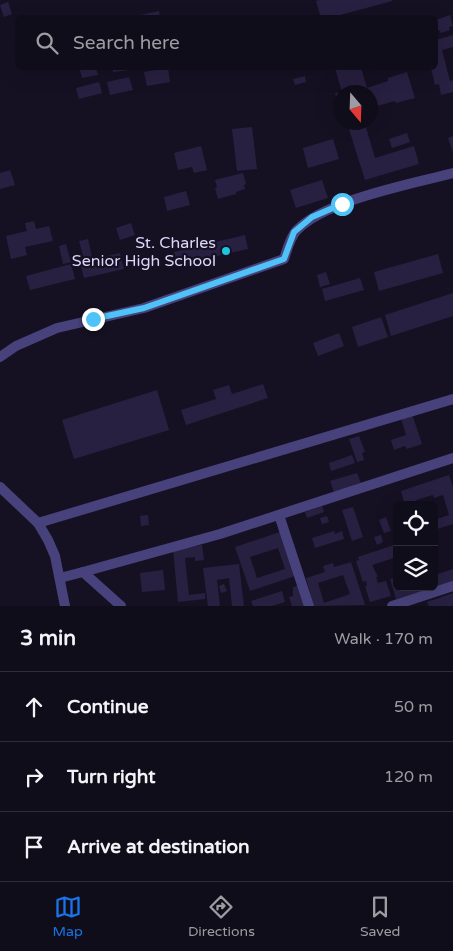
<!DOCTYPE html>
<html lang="en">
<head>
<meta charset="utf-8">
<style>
  :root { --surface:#100d1a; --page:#191623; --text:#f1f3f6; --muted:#9c9ca2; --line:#302d39; --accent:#1a73e8 }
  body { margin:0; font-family:"Varela Round",sans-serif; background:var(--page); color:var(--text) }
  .controls { position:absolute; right:15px; bottom:15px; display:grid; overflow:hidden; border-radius:8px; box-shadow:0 5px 20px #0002 }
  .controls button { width:45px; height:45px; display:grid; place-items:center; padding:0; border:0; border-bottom:1px solid var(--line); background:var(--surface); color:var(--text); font:25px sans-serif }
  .compass { position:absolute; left:333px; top:85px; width:45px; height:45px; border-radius:50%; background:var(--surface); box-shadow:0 5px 20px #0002; rotate:161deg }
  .stop { position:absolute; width:15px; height:15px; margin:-11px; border:4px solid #4fc3f7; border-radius:50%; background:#fff }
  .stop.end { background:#4fc3f7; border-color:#fff; box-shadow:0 1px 5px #0008 }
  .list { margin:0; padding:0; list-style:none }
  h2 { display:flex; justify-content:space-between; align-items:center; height:65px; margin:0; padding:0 20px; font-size:21px }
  h2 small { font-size:16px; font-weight:400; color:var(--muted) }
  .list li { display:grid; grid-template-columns:32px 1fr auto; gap:15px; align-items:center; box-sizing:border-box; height:70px; padding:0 20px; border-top:1px solid var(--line) }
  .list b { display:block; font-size:19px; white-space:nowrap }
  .list em { font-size:16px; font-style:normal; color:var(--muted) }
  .icon { flex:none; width:28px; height:28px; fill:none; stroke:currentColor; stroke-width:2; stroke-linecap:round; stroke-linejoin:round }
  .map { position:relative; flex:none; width:453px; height:606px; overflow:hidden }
  .search { position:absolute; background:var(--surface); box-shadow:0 5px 20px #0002; left:15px; right:15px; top:15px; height:55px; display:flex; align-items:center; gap:12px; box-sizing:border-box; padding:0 18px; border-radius:8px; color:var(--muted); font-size:19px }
  .sheet { height:275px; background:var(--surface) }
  nav { display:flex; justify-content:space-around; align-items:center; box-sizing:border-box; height:70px; border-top:1px solid var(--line); background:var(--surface); font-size:14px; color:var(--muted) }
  nav a { display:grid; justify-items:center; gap:2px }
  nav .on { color:var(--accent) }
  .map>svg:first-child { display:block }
  .building { fill:#282041; fill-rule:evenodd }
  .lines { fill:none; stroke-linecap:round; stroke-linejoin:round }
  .minor { stroke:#47427b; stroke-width:10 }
  .route { stroke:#4fc3f7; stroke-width:6 }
  .poi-dot { fill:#1ec5e0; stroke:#151123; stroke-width:2 }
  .labels { text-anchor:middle; stroke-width:4.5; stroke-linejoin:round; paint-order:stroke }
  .poi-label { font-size:16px; fill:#ddd8fa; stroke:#151123; text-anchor:end }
</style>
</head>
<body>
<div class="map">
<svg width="453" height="606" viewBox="0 0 453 606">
  <rect width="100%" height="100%" fill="#151123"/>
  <g class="building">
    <polygon points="320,0 392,0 392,1 329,18 321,18 316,1"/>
    <polygon points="8,2 12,14 4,17 0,5"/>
    <polygon points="159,11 160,18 135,18 135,16"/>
    <polygon points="450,15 453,26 449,27 450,30 441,33 439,30 436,31 436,20"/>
    <polygon points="453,35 453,47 442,50 450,81 453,80 453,92 441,95 439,84 435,85 431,68 436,68 436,40"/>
    <polygon points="92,68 96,68 98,75 82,78 80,70"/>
    <polygon points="113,68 129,68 129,70 113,72"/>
    <polygon points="168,68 170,82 147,86 144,72"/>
    <polygon points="335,68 361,68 367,88 388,81 388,78 407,72 415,98 396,103 395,101 370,108 370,92 342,92"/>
    <polygon points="305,76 306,82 295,85 293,79"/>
    <polygon points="129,77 133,90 110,95 107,82"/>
    <polygon points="99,82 102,93 79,99 76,88"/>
    <polygon points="340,92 340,110 335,93"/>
    <polygon points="365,124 375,158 414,146 419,164 365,180 349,129"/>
    <polygon points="252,127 257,169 237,171 232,129"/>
    <polygon points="407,133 410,142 392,148 389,139"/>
    <polygon points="453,136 453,153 448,138"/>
    <polygon points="333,139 339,159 308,168 303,148"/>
    <polygon points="201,146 207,170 194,173 192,167 178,170 174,153"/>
    <polygon points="10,170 15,185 0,189 0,173"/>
    <polygon points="243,173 246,184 244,185 245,189 236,192 236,194 218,199 215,188 217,187 215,180"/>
    <polygon points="322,180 328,198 296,208 290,190"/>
    <polygon points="186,191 190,205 167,211 164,197"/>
    <polygon points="34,221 36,229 49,226 53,241 25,247 27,255 11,259 6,236 27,231 25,223"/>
    <polygon points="131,223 135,235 120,240 116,228"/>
    <polygon points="245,235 248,249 177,265 174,252"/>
    <polygon points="88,239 92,257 84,259 79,241"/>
    <polygon points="66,244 71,262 63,264 59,246"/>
    <polygon points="120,253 124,269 84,278 80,262"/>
    <polygon points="438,254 443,273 379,291 374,272"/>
    <polygon points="71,264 75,279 30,290 26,276"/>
    <polygon points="326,272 330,284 320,287 317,275"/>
    <polygon points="360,278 364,290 325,301 322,289"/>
    <polygon points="453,293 453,316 391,336 385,315"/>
    <polygon points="381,317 388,337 358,347 352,327"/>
    <polygon points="339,333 344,346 318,356 313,343"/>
    <polygon points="263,384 268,398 186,425 181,410 216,399 213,390 229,385 232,394"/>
    <polygon points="157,390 169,430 74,459 62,420"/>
    <polygon points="412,414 422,444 407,449 405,446 394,450 391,440 406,435 401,418"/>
    <polygon points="359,436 365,452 362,453 364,460 357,462 349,439"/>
    <polygon points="352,455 355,463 331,471 329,463"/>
    <polygon points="357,473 361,483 354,485 355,488 342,493 341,489 334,492 330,481"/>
    <polygon points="449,475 453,487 453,524 434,530 434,520 449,515 443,495 434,498 433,495 416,500 418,505 405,505 401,491"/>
    <polygon points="322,506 324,512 307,518 305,512"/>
    <polygon points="353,507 363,537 352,541 342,510"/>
    <polygon points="148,515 149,525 141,526 140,516"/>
    <polygon points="327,516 329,522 322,524 320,518"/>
    <polygon points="386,517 391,531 384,533 379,520"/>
    <path d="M283,531L298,575L250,591L235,547ZM278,548L285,569L257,578L250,557Z"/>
    <polygon points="334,531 335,534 342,531 344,539 315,548 312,538"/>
    <polygon points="381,535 383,542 377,545 374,537"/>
    <polygon points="397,544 397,557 372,565 378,577 376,577 378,583 386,581 391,596 370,602 365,586 367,586 366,581 363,582 356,561 359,560 358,557"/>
    <polygon points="202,545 204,560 195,561 195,557 185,558 189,595 205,593 205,599 178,602 173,549"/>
    <path d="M351,562L365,605L314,606L306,578L325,572L323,566L333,563L334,567ZM343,575L350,594L324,603L318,583Z"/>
    <polygon points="434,563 438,574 453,569 453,584 432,591 431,587 434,587"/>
    <polygon points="239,564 244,606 232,606 229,578 217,580 220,606 208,606 203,568"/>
    <polygon points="163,570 165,590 142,592 140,573"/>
    <polygon points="397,577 397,587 422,587 423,591 396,599 390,579"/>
    <polygon points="224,584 227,591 221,593 219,586"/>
    <polygon points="300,585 307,606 292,606 289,597 293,596 293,587"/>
    <polygon points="282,591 285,602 272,606 253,606 251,601"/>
    <polygon points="453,593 453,606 429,606 427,602"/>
  </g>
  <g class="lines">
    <g class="minor">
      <path d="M0,357L16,346L57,328L144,308L284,259C287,250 290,238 296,231C325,200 411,184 453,173"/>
      <polyline points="0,487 38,523 48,540 55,556 65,606"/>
      <polyline points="279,515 309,606"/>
      <polyline points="38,523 453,399"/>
      <polyline points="83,572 220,534 453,458"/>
      <polyline points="60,578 83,572 121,606"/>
      <polyline points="392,606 453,586"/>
    </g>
  </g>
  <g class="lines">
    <polyline class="route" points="93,319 144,308 284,259 294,232 312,217 342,204"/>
  </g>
  <circle class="poi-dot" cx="226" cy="251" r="5"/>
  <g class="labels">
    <g class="poi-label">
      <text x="216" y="248">St. Charles<tspan x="216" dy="18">Senior High School</tspan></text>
    </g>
  </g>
</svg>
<div class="controls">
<button><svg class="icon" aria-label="locate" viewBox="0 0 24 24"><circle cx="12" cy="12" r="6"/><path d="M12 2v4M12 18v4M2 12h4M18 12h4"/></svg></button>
<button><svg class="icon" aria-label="layers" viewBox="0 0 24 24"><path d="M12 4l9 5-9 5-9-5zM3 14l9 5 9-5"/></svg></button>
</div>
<svg class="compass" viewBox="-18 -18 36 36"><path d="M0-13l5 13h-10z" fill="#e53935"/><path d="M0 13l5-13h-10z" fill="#9c9ca2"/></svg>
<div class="stop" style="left:342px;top:204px"></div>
<div class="stop end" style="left:93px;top:319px"></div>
<div class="search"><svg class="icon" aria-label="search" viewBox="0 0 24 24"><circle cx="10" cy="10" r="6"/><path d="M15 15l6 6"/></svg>Search here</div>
</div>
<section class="sheet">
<h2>3 min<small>Walk · 170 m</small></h2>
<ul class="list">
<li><svg class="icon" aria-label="ahead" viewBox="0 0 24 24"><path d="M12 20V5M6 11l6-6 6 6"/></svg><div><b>Continue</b></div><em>50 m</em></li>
<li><svg class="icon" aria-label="right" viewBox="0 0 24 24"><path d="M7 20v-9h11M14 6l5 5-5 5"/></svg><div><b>Turn right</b></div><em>120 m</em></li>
<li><svg class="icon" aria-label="arrive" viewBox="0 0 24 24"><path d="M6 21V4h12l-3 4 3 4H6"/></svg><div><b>Arrive at destination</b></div></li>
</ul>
</section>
<nav>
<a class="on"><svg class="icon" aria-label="map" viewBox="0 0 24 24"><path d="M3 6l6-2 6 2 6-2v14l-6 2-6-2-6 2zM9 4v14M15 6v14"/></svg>Map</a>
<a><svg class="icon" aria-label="directions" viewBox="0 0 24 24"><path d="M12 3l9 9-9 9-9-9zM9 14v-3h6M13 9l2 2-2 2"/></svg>Directions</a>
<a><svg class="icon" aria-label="saved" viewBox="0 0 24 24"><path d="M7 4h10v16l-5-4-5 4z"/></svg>Saved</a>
</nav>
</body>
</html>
